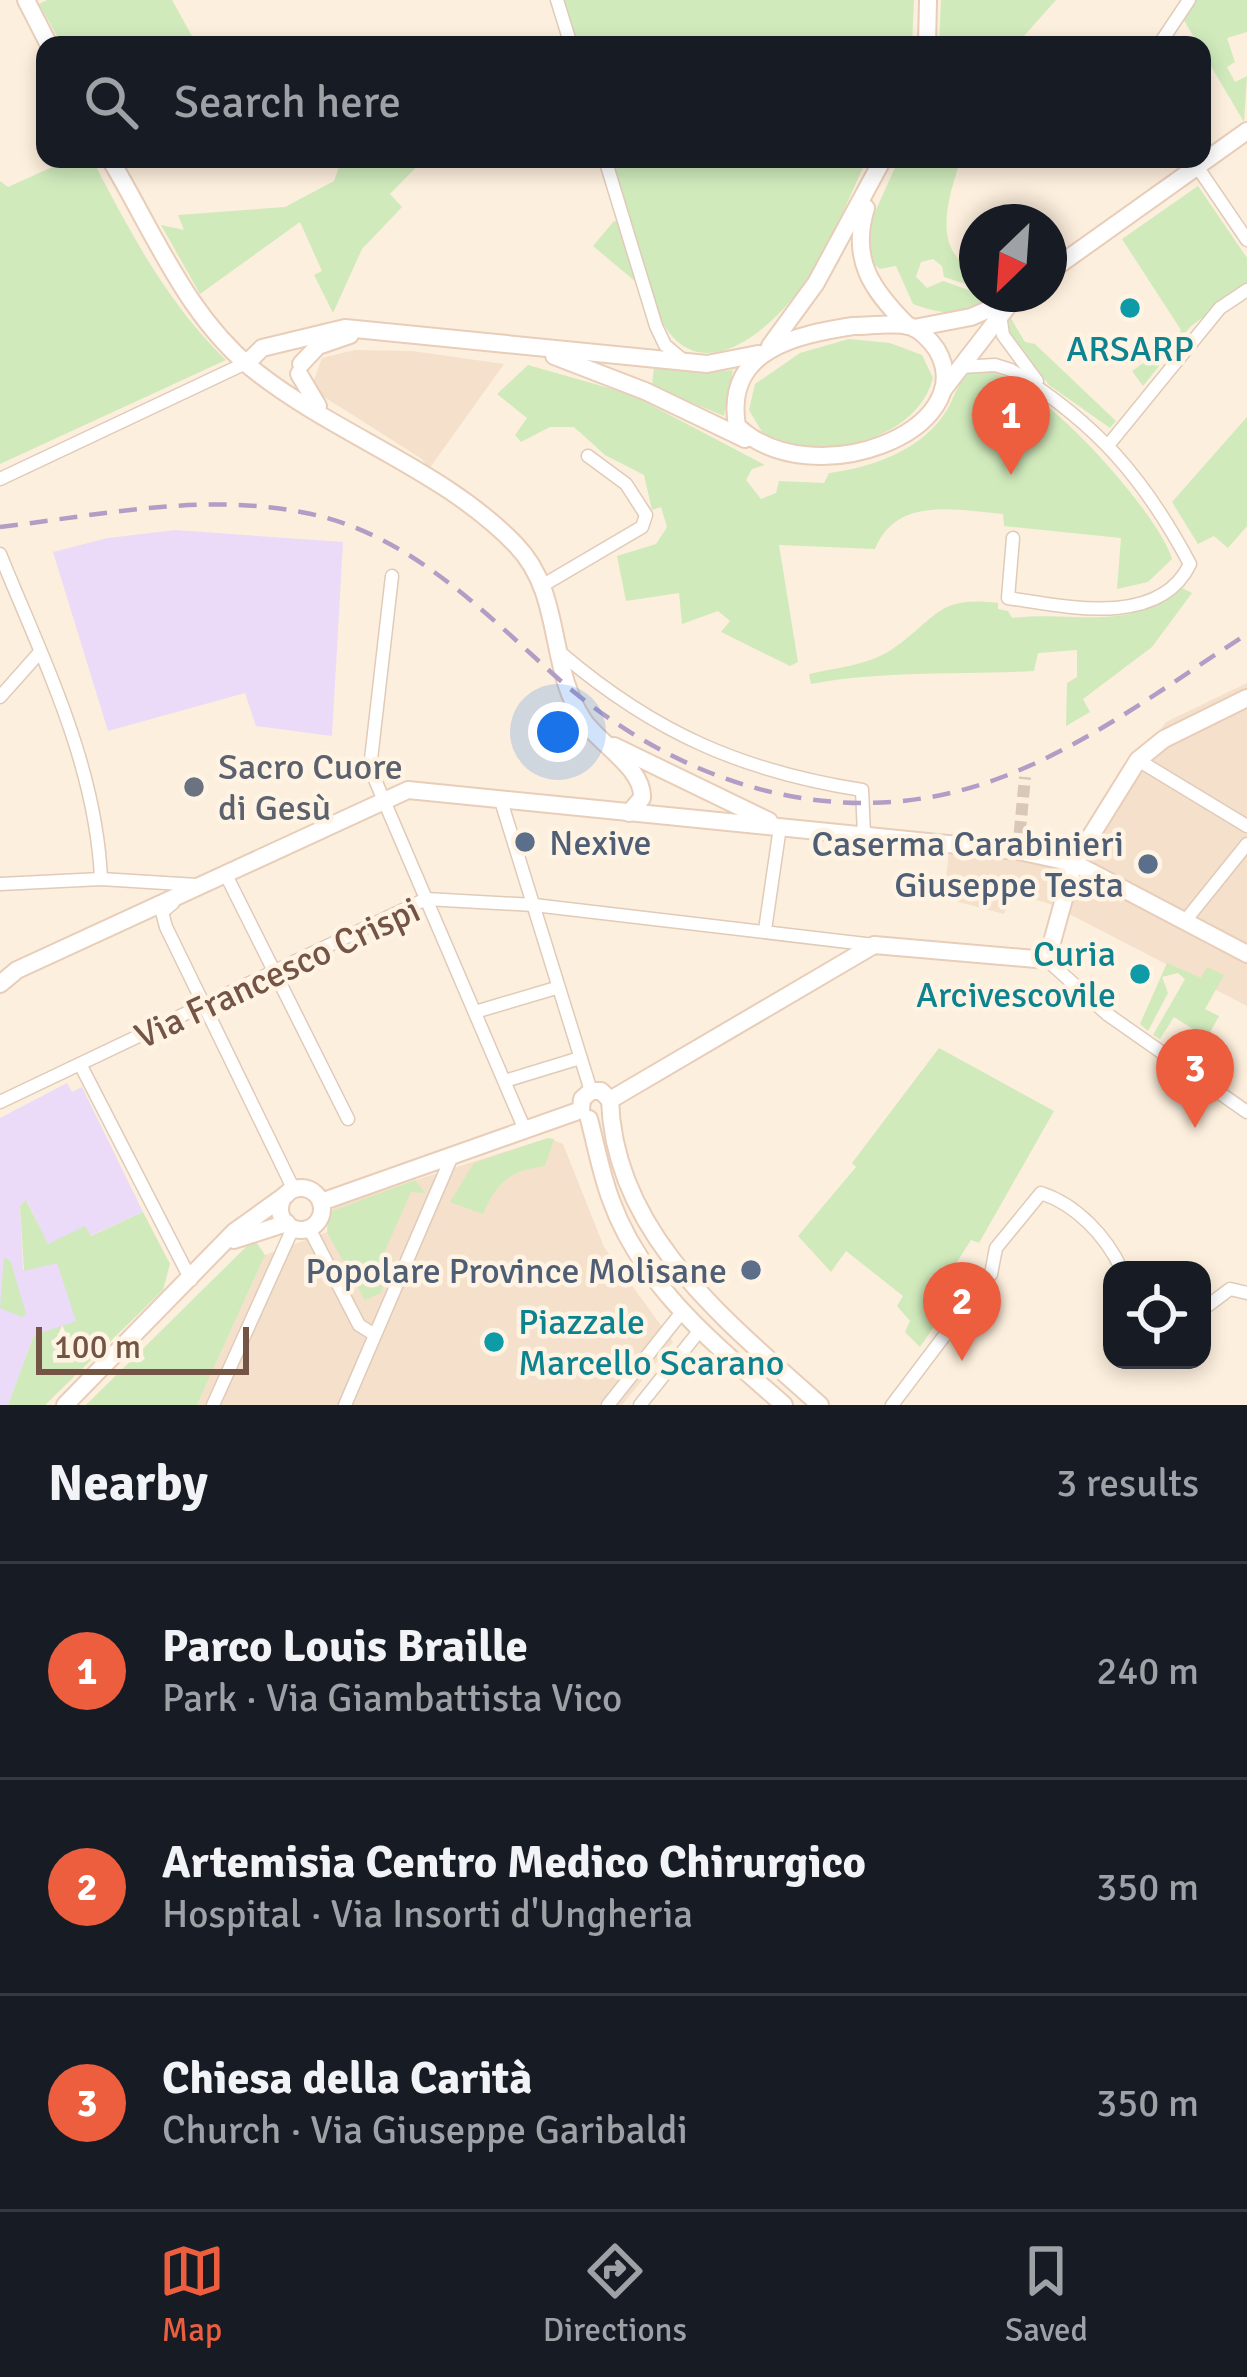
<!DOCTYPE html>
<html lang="en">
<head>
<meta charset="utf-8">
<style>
  :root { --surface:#171b24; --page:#242831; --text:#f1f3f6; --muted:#9ea1a6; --line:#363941; --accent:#ec5e3d }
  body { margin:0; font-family:Signika,sans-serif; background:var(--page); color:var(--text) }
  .controls { position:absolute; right:36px; bottom:36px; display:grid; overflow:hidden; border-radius:24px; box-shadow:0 6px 18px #0003 }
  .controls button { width:108px; height:108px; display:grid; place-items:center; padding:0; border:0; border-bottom:3px solid var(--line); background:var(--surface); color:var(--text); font:60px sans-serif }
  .compass { position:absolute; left:959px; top:204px; width:108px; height:108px; border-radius:50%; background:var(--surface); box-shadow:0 6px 18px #0003; rotate:205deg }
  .scale { position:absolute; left:36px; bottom:30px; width:213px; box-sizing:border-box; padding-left:12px; border:6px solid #735445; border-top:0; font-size:33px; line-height:42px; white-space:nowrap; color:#735445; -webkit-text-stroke:9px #fff3e4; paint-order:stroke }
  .you { position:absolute; left:558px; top:732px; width:42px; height:42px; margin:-30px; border:9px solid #fff; border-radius:50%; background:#1a73e8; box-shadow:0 0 0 18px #1a73e833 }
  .badge { display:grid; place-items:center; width:78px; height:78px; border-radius:50%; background:var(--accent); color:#fff; font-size:39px; font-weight:700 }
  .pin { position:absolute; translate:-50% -99px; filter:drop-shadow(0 3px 6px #0008) }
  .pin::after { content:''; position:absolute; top:63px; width:42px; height:36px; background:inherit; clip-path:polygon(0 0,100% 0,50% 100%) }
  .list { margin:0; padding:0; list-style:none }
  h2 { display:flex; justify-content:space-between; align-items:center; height:156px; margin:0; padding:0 48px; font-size:51px }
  h2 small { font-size:39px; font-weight:400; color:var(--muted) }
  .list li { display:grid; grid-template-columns:78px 1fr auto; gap:36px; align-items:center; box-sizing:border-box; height:216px; padding:0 48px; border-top:3px solid var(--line) }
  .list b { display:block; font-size:45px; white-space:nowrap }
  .list p { margin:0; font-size:39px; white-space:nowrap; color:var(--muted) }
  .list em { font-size:39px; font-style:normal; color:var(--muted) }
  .icon { flex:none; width:66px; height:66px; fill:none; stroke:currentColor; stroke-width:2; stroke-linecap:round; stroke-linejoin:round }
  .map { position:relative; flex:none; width:1247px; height:1405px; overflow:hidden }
  .search { position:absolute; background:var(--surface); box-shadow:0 6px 18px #0003; left:36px; right:36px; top:36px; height:132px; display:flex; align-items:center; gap:30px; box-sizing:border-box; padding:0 42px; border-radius:24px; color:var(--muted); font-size:45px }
  .sheet { height:804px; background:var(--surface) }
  nav { display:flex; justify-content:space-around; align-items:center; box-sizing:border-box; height:168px; border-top:3px solid var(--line); background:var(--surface); font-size:33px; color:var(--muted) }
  nav a { display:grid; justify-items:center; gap:6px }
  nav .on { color:var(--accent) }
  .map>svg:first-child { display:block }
  .residential { fill:#f4e0cb }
  .education { fill:#ecdaf9 }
  .green { fill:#d0eabc }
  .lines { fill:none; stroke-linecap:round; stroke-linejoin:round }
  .street-tunnel { stroke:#dac8b7; stroke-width:12; stroke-dasharray:12 6; stroke-linecap:butt }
  .street-casing { stroke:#e0cbb9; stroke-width:15 }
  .secondary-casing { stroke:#e8cdb9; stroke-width:20 }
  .street { stroke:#fff; stroke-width:12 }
  .secondary { stroke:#fff; stroke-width:16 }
  .rail { stroke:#b19dc5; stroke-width:4.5; stroke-dasharray:18 12; stroke-linecap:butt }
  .culture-dot { fill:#0f9aa8; stroke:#fff3e4; stroke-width:4.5 }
  .worship-dot { fill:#6b7280; stroke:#fff3e4; stroke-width:4.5 }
  .service-dot { fill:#5c6f8a; stroke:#fff3e4; stroke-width:4.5 }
  .labels { text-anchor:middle; stroke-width:9; stroke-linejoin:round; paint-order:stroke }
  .culture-label { font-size:36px; fill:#0d838f; stroke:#fff3e4 }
  .worship-label { font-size:36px; fill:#5b616d; stroke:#fff3e4; text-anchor:start }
  .service-label { font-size:36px; fill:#4e5e75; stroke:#fff3e4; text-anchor:end }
  .street-label { font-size:36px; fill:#735445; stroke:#fff3e4 }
</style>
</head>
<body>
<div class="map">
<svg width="1247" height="1405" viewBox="0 0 1247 1405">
  <rect width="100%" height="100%" fill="#fdefdd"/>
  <g class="residential">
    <polygon points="355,350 412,351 504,364 429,469 422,459 318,393 314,380 322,358"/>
    <polygon points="1247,683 1247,1006 1050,904 1012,893 1004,914 944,898 951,834 1074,851 1166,722"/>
    <polygon points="548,1138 563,1144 604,1247 673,1342 622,1405 197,1405 265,1255 327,1232 329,1212 338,1205"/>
  </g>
  <g class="education">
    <polygon points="175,530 343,542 332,736 256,726 245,693 108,731 53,552 108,538"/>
    <polygon points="67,1083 72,1092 82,1087 143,1212 90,1236 85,1227 48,1245 27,1201 20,1206 23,1270 57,1262 77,1322 34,1335 8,1405 0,1405 0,1118"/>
  </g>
  <g class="green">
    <polygon points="47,0 172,0 197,45 62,45 39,4"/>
    <polygon points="564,0 914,0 912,45 578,45"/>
    <polygon points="941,0 1056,0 1016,45 939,45"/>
    <polygon points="1196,0 1247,0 1247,32 1227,38 1235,62 1227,67 1235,82 1247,76 1244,122 1182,17"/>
    <path d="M70,159H92C130,232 167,303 226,360L0,464V181L8,187Z"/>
    <polygon points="342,159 424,159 390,194 402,207 362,249 333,313 314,275 322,271 300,222 200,294 161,225 184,230 178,215 285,207 334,181"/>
    <path d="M612,159H867C850,195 835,234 815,268C784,318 704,399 661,320Z"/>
    <path d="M899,159H961C948,197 930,254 977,270V288L944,277L942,266L933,259L921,262L916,277L927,288L943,281L988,297C964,319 940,314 913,304L896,266L880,269L870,261V223Z"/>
    <polygon points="1198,186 1247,258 1247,284 1190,327 1143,386 1132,371 1175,341 1181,330 1122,239"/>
    <polygon points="614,221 621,222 636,282 593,246"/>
    <polygon points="1010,317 1025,342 1035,344 1116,421 1110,428 1049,385 1007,328"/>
    <path d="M849,339L890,343L922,355L933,378C916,444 813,463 762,432L749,410L755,384L800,353Z"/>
    <path d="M528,365L630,394L765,465L752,469L746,480L761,499L776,493L779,481L824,483L829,473C874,467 922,450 947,410C954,399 959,377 972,372C1020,354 1159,512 1172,559L1148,582L1117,589L1121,538L1004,526L1003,514C954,510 897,496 875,549L779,545L798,662L790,666L721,632L730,621L718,611L682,624L679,593L626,601L617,556L656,544L667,527L661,507L652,510L644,475L605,455L574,427H550L521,442L515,435L527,418L497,394Z"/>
    <polygon points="654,366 704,373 733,370 724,416 652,386"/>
    <polygon points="1247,417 1247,526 1228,548 1214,536 1198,544 1172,502"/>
    <path d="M1182,588L1192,593L1152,647L1083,699L1090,712L1066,726L1067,683L1077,677V650L1038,653L1034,671C959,675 885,670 811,684L809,674C836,668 868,665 891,650C937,619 936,595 998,603V609L1008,611L1012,618C1077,610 1122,634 1182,588Z"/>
    <polygon points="1167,963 1201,978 1207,967 1224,975 1205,1009 1219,1016 1207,1038 1174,1017 1160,1039 1153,1035 1185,979 1178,973 1162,977 1168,993 1148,1031 1140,1024"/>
    <polygon points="939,1048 1054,1111 979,1243 971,1240 932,1301 941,1316 920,1347 905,1332 910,1321 897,1306 903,1296 846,1251 831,1272 798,1236 856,1167 852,1163"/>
    <path d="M548,1138L554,1139L545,1166C510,1170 497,1182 483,1214L450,1202L474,1163Z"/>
    <polygon points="415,1180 425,1193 411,1192 372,1280 383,1286 381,1293 365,1300 327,1232 329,1212"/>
    <polygon points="26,1200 48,1244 85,1226 91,1236 143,1212 170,1264 163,1290 45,1405 8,1405 34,1335 76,1321 57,1263 24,1271 20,1206"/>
    <polygon points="254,1239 265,1255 197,1405 86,1405"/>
    <polygon points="4,1257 11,1262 26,1314 22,1317 0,1308"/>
  </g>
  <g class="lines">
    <polyline class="street-tunnel" points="1018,851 1025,777"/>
    <defs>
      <g id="street">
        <polyline points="557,0 571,45"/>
        <polyline points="1159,45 1189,0"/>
        <polyline points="605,159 656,326 665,345 684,361"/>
        <polyline points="1192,159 1247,240"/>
        <polyline points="1000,315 1003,335 1037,381"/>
        <path d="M960,367L995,365L1011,370C1096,423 1143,476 1190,564C1159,629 1063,606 1008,598L1013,538"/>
        <polyline points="1110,443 1220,308 1247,290"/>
        <polyline points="0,479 248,362"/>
        <path d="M0,554C43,660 96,764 101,879"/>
        <polyline points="392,576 370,768 525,1130"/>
        <polyline points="545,584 642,527 646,515 626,484 588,456"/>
        <path d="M562,654C655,733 742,771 862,790L864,834"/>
        <polyline points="0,697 40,652"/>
        <polyline points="1138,760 1247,826"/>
        <polyline points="501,801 591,1091"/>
        <polyline points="225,873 348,1119"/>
        <polyline points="0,884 101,879 197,885"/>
        <polyline points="173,903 162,912 166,927 294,1190"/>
        <polyline points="1185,921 1247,844"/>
        <polyline points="765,930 780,827"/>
        <polyline points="1047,960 1107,1014 1247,1112"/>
        <polyline points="475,1012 556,988"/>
        <polyline points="80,1064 191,1280"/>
        <polyline points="505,1081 580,1058"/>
        <polyline points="0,1102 426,899 534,905 874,945"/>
        <polyline points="309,1228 359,1325 375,1335"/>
        <polyline points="1202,1310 1230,1289 1247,1293"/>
        <polyline points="213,1405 293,1228"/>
        <polyline points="345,1405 452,1156"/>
        <polyline points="608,1405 682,1312"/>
        <polyline points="640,1405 700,1330"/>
        <path d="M892,1405L991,1274L996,1248L1041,1193C1077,1205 1106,1236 1122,1270"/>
      </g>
      <g id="secondary">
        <polyline points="26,0 49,45"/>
        <polyline points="927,45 928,0"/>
        <path d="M110,159C155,234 188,320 259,374C339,436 445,471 516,545C564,595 547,667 584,721C600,744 644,769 642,798L629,813"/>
        <path d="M866,208C850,260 872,290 908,326"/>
        <polyline points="1049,272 1247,131"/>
        <path d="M853,326C870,326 893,322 909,326C920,329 931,341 937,350C983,430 812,497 737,426C724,350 795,335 853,326Z"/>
        <polyline points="914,328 971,317 1008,301"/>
        <polyline points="770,346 816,283 883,159"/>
        <polyline points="554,356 645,391 745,439"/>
        <polyline points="248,362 262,348 345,328 707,364 758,354"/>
        <polyline points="301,364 318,346 350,335"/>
        <polyline points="299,374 318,406"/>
        <polyline points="943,390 1014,298"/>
        <polyline points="614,746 769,821"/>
        <polyline points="0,984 17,970 408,790 1018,851 1074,863 1247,954"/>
        <polyline points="610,1100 874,945 1047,960 1074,863 1138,760 1164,739 1247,698"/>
        <path d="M610,1100C614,1235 729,1323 820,1405"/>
        <polyline points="581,1110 582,1099 591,1091 601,1091 610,1100"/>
        <path d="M589,1119C596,1145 601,1174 611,1200C642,1287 717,1346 784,1405"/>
        <circle cx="301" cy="1209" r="21"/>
        <polyline points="321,1202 581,1110"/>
        <polyline points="234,1240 287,1223"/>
        <polyline points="65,1405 234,1232 287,1194"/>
      </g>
    </defs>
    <use href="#street" class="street-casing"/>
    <use href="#secondary" class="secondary-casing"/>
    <use href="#street" class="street"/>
    <use href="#secondary" class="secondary"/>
    <path class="rail" d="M0,527C102,515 203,492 306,513C407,533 480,608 553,674C678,786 844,839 1005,776C1091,743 1169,684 1247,634"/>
  </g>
  <g class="culture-dot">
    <circle cx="1130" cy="308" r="12"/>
    <circle cx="1140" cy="974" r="12"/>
    <circle cx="494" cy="1342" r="12"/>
  </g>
  <circle class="worship-dot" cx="194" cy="787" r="12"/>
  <g class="service-dot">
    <circle cx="525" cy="842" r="12"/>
    <circle cx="1148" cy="864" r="12"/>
    <circle cx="751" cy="1270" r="12"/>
  </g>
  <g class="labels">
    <g class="culture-label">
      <text x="1130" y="361">ARSARP</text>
      <text x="1116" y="966" text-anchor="end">Curia<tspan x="1116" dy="41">Arcivescovile</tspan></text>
      <text x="518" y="1334" text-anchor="start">Piazzale<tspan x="518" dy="41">Marcello Scarano</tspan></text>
    </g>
    <g class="worship-label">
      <text x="218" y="779">Sacro Cuore<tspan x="218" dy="41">di Gesù</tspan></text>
    </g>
    <g class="service-label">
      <text x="549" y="855" text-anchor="start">Nexive</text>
      <text x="1124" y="856">Caserma Carabinieri<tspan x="1124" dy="41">Giuseppe Testa</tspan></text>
      <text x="727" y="1283">Popolare Province Molisane</text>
    </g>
    <g class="street-label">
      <text transform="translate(277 972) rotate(-25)" y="13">Via Francesco Crispi</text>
    </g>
  </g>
</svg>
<div class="controls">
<button><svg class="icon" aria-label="locate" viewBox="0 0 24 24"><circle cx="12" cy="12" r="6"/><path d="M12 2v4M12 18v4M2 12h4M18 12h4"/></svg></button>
</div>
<svg class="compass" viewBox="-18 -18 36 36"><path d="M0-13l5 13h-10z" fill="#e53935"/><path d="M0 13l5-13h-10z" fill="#9ea1a6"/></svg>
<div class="scale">100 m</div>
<div class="you"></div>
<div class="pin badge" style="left:1011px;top:475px">1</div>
<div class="pin badge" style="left:962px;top:1361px">2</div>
<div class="pin badge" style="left:1195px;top:1128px">3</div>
<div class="search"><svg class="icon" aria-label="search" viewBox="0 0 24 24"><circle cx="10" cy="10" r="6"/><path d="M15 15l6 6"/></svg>Search here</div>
</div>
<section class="sheet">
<h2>Nearby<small>3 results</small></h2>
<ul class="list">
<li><span class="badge">1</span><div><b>Parco Louis Braille</b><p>Park · Via Giambattista Vico</p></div><em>240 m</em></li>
<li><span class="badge">2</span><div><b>Artemisia Centro Medico Chirurgico</b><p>Hospital · Via Insorti d'Ungheria</p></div><em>350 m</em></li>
<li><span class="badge">3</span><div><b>Chiesa della Carità</b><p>Church · Via Giuseppe Garibaldi</p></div><em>350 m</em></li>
</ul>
</section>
<nav>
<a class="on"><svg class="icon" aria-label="map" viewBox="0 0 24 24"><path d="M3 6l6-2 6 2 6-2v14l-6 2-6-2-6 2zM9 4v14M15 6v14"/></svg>Map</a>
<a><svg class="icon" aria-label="directions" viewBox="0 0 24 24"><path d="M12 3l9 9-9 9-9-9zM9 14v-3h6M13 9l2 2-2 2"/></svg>Directions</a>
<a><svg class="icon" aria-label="saved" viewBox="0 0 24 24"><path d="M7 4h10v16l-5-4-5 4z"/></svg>Saved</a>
</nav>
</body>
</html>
